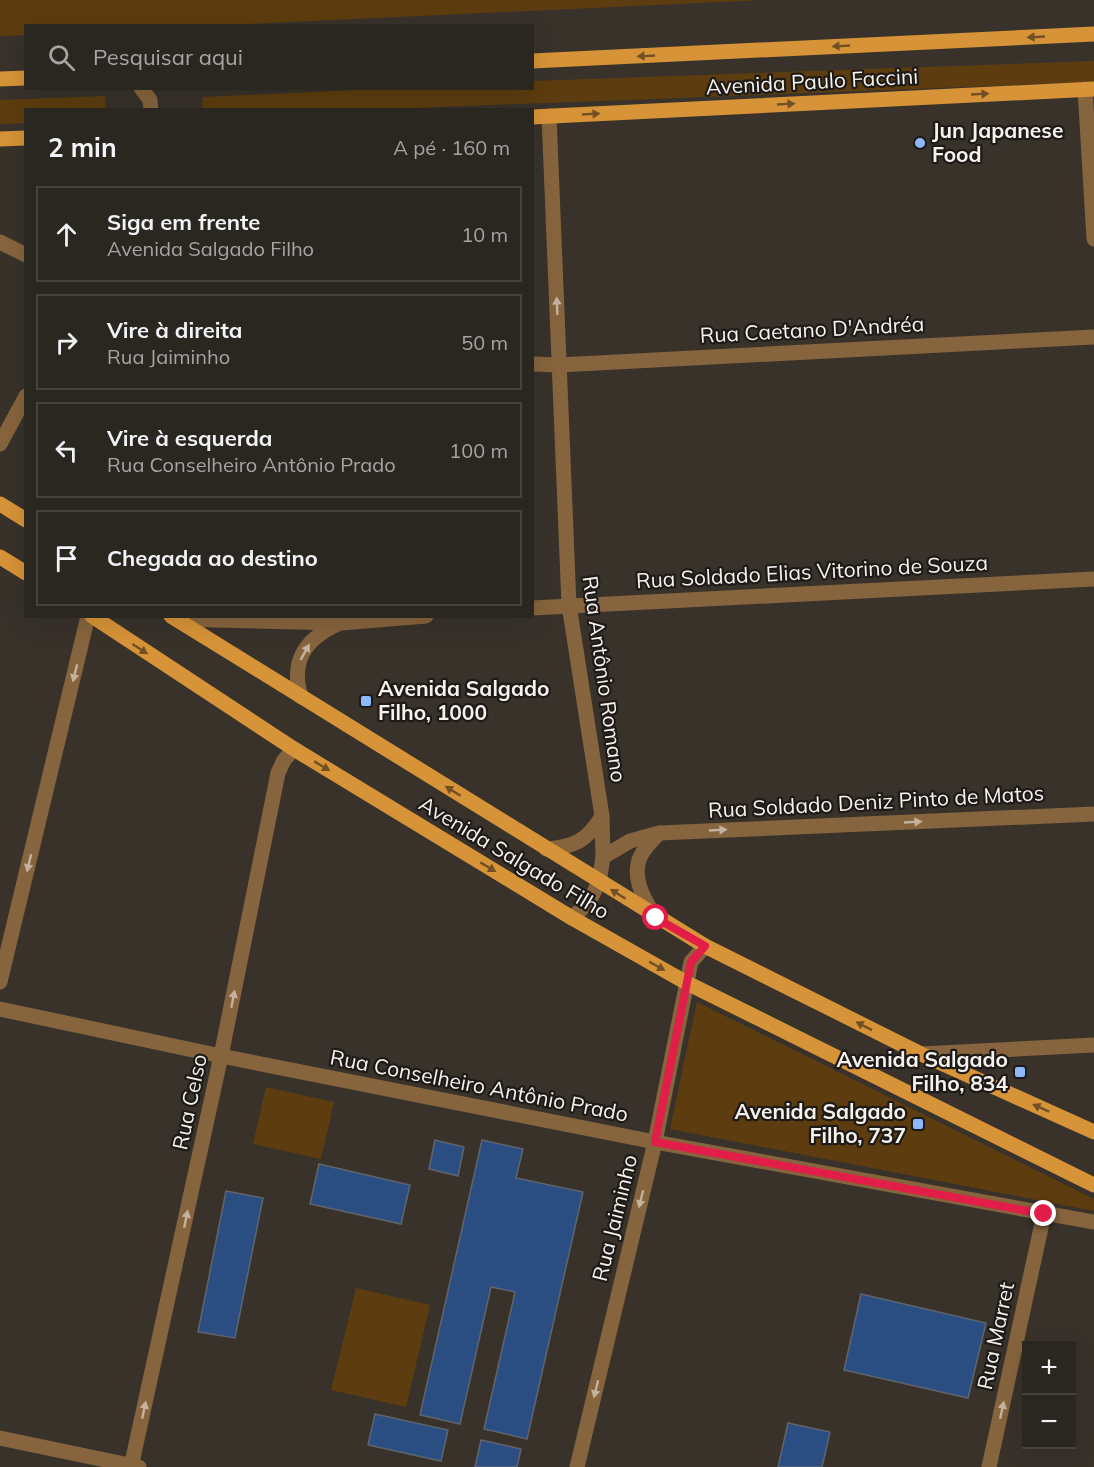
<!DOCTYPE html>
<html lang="pt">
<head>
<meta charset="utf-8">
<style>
  :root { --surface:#2a2620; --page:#322e29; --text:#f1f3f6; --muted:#a5a5a5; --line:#46433e }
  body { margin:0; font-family:Mulish,sans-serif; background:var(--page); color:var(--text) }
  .controls { position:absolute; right:18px; bottom:18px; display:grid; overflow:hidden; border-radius:0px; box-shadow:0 6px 24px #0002 }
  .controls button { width:54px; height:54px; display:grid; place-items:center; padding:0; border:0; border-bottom:2px solid var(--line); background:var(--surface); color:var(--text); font:30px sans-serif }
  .stop { position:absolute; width:18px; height:18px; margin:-14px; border:4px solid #e11d48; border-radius:50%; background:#fff }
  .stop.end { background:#e11d48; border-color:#fff; box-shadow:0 2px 6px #0008 }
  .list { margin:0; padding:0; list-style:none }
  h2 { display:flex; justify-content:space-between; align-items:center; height:78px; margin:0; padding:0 24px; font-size:26px }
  h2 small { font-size:20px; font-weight:400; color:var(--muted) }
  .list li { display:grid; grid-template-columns:39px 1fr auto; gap:18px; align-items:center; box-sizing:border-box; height:96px; margin:0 12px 12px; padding:0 12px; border:2px solid var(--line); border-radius:0px }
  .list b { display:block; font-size:22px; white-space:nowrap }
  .list p { margin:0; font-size:20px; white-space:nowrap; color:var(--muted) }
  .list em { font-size:20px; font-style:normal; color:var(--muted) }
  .icon { flex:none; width:33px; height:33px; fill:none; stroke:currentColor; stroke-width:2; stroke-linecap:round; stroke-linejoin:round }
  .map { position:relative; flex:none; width:1094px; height:1467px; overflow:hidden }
  .search { position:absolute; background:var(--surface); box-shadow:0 6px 24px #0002; left:24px; top:24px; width:510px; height:66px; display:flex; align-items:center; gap:15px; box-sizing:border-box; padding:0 21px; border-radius:0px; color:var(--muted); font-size:22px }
  .panel { position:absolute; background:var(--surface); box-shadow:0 6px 24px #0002; left:24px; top:108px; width:510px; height:510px; border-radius:0px }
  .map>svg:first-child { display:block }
  .green { fill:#5d3d0f }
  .building { fill:#2b4e82; stroke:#60656d; stroke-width:1.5 }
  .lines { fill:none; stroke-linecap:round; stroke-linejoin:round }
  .minor { stroke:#86643d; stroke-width:15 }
  .major { stroke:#d79337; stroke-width:15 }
  .oneway { fill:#715025 }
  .oneway2 { fill:#c4b29e }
  .route { stroke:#e11d48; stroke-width:8 }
  .poi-dot { fill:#8cb9fc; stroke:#1d1a17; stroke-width:2 }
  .labels { text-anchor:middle; stroke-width:4.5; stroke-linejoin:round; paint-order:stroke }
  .street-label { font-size:21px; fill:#f6f2ee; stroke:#1d1a17 }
  .poi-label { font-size:21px; font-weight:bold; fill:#f6f2ee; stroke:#1d1a17; text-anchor:start }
</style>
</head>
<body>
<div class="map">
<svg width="1094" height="1467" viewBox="0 0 1094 1467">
  <rect width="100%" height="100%" fill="#38322b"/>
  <g class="green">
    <polygon points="0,0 763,0 227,25 26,26 25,35 0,36"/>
    <polygon points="1094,61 1094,82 389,109 202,110 203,97 377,89 532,88 533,81"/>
    <polygon points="105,96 106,109 26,110 25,123 0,124 0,100"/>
    <polygon points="697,1002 1094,1199 1094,1211 670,1129"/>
    <polygon points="266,1087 334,1102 321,1159 253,1144"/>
    <polygon points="356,1288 430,1305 406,1407 331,1390"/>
  </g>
  <g class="building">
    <polygon points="435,1140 464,1147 458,1176 429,1169"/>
    <polygon points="482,1140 523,1149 516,1178 583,1192 527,1439 484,1429 515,1292 491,1287 460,1424 420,1415"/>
    <polygon points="319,1164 410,1185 401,1224 310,1204"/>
    <polygon points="226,1191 263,1198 235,1338 198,1332"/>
    <polygon points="861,1294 986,1323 968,1398 844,1370"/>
    <polygon points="375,1414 448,1430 441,1461 368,1445"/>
    <polygon points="788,1423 830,1432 822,1467 778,1467"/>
    <polygon points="481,1440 521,1449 517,1467 475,1467"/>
  </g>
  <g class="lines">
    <g class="minor">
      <polyline points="141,88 150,100 151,110"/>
      <polyline points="1085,89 1094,239"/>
      <polyline points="549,116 569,605 602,816 603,857 599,882 589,902 572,918"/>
      <polyline points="0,242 26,255"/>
      <polyline points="532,364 559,365 1094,337"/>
      <polyline points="0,444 26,396"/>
      <polyline points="532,608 1094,579"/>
      <polyline points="176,619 341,623 426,616"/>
      <path d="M301,697C290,661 305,639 338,624"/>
      <path d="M546,849C574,847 587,841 602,816"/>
      <polyline points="603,857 630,841 659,833 1094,814"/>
      <path d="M656,917C646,904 634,882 638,864C640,852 651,842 659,833"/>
      <polyline points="0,982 88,616"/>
      <polyline points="0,1009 221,1056 655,1142 1094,1222"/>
      <polyline points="921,1054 1094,1045"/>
      <polyline points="0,1438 139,1467"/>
      <polyline points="131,1467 221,1056 278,773 284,760 294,749"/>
      <polyline points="577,1467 655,1142 691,962 705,946"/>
      <polyline points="989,1467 1044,1214"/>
    </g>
    <g class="major">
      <polyline points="532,61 1094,34"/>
      <polyline points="0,79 26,78"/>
      <polyline points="532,117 1094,89"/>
      <polyline points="0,139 26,138"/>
      <polyline points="0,504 26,520"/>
      <polyline points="0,557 26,573"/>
      <polyline points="92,616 294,749 572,918 687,983 1094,1185"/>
      <polyline points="171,616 705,946 921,1054 1094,1132"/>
    </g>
  </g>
  <defs><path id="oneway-solid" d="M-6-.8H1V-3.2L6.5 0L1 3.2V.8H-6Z" transform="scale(1.5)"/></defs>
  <g class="oneway">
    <use href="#oneway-solid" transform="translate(1036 37) rotate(177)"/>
    <use href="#oneway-solid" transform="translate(841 46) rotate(177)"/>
    <use href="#oneway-solid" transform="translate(646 56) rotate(177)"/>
    <use href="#oneway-solid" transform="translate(980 94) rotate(-3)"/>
    <use href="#oneway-solid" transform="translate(786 104) rotate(-3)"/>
    <use href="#oneway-solid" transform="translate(591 114) rotate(-3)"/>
    <use href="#oneway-solid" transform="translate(140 649) rotate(33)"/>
    <use href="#oneway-solid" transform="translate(322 766) rotate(31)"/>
    <use href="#oneway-solid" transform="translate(453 791) rotate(-148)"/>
    <use href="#oneway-solid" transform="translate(488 867) rotate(31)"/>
    <use href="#oneway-solid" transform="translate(618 894) rotate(-148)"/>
    <use href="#oneway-solid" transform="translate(657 966) rotate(29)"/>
    <use href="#oneway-solid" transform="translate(864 1026) rotate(-153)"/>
    <use href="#oneway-solid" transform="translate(1041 1108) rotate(-156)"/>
  </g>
  <g class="oneway2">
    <use href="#oneway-solid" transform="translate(557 306) rotate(-92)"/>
    <use href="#oneway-solid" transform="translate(305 652) rotate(-61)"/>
    <use href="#oneway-solid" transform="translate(75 673) rotate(104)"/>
    <use href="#oneway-solid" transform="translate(913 822) rotate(-3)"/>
    <use href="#oneway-solid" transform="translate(718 830) rotate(-3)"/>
    <use href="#oneway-solid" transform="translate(29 863) rotate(104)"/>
    <use href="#oneway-solid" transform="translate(233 999) rotate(-79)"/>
    <use href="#oneway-solid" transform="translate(641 1199) rotate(104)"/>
    <use href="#oneway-solid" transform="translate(186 1219) rotate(-78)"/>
    <use href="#oneway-solid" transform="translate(596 1389) rotate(104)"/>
    <use href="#oneway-solid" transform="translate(144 1410) rotate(-78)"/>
    <use href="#oneway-solid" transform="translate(1002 1410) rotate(-78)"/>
  </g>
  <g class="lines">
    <polyline class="route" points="656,918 705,946 691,962 655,1142 1044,1214"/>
  </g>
  <g class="poi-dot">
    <circle cx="920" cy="143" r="6"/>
    <rect x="360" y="695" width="12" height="12" rx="3"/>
    <rect x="1014" y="1066" width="12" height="12" rx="3"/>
    <rect x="912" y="1118" width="12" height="12" rx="3"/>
  </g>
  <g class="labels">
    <g class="street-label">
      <text transform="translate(812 82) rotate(-3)" y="7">Avenida Paulo Faccini</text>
      <text transform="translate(812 330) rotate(-3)" y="7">Rua Caetano D'Andréa</text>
      <text transform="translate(812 572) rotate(-3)" y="7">Rua Soldado Elias Vitorino de Souza</text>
      <text transform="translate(604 679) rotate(82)" y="7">Rua Antônio Romano</text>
      <text transform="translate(876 802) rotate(-3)" y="7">Rua Soldado Deniz Pinto de Matos</text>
      <text transform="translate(514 858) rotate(31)" y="7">Avenida Salgado Filho</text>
      <text transform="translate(479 1086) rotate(11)" y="7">Rua Conselheiro Antônio Prado</text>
      <text transform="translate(190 1102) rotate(-78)" y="7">Rua Celso</text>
      <text transform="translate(615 1218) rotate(-76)" y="7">Rua Jaiminho</text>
      <text transform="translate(996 1336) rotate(-78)" y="7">Rua Marret</text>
    </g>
    <g class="poi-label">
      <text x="932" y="138">Jun Japanese<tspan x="932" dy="24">Food</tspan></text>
      <text x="378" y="696">Avenida Salgado<tspan x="378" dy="24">Filho, 1000</tspan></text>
      <text x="1008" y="1067" text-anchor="end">Avenida Salgado<tspan x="1008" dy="24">Filho, 834</tspan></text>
      <text x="906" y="1119" text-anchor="end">Avenida Salgado<tspan x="906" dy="24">Filho, 737</tspan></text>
    </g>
  </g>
</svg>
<div class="controls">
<button>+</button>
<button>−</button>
</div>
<div class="stop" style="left:656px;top:918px"></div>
<div class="stop end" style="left:1044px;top:1214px"></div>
<div class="search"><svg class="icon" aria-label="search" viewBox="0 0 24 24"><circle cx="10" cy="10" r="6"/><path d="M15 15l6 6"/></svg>Pesquisar aqui</div>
<section class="panel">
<h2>2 min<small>A pé · 160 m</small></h2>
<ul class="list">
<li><svg class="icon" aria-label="ahead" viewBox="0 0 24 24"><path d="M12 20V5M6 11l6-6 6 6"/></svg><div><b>Siga em frente</b><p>Avenida Salgado Filho</p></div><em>10 m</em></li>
<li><svg class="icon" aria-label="right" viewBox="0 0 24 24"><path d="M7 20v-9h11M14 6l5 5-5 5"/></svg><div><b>Vire à direita</b><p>Rua Jaiminho</p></div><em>50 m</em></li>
<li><svg class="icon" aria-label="left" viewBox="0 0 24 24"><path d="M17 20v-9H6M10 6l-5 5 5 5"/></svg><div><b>Vire à esquerda</b><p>Rua Conselheiro Antônio Prado</p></div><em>100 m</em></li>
<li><svg class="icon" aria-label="arrive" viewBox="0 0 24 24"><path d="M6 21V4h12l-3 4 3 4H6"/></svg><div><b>Chegada ao destino</b></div></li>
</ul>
</section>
</div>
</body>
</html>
